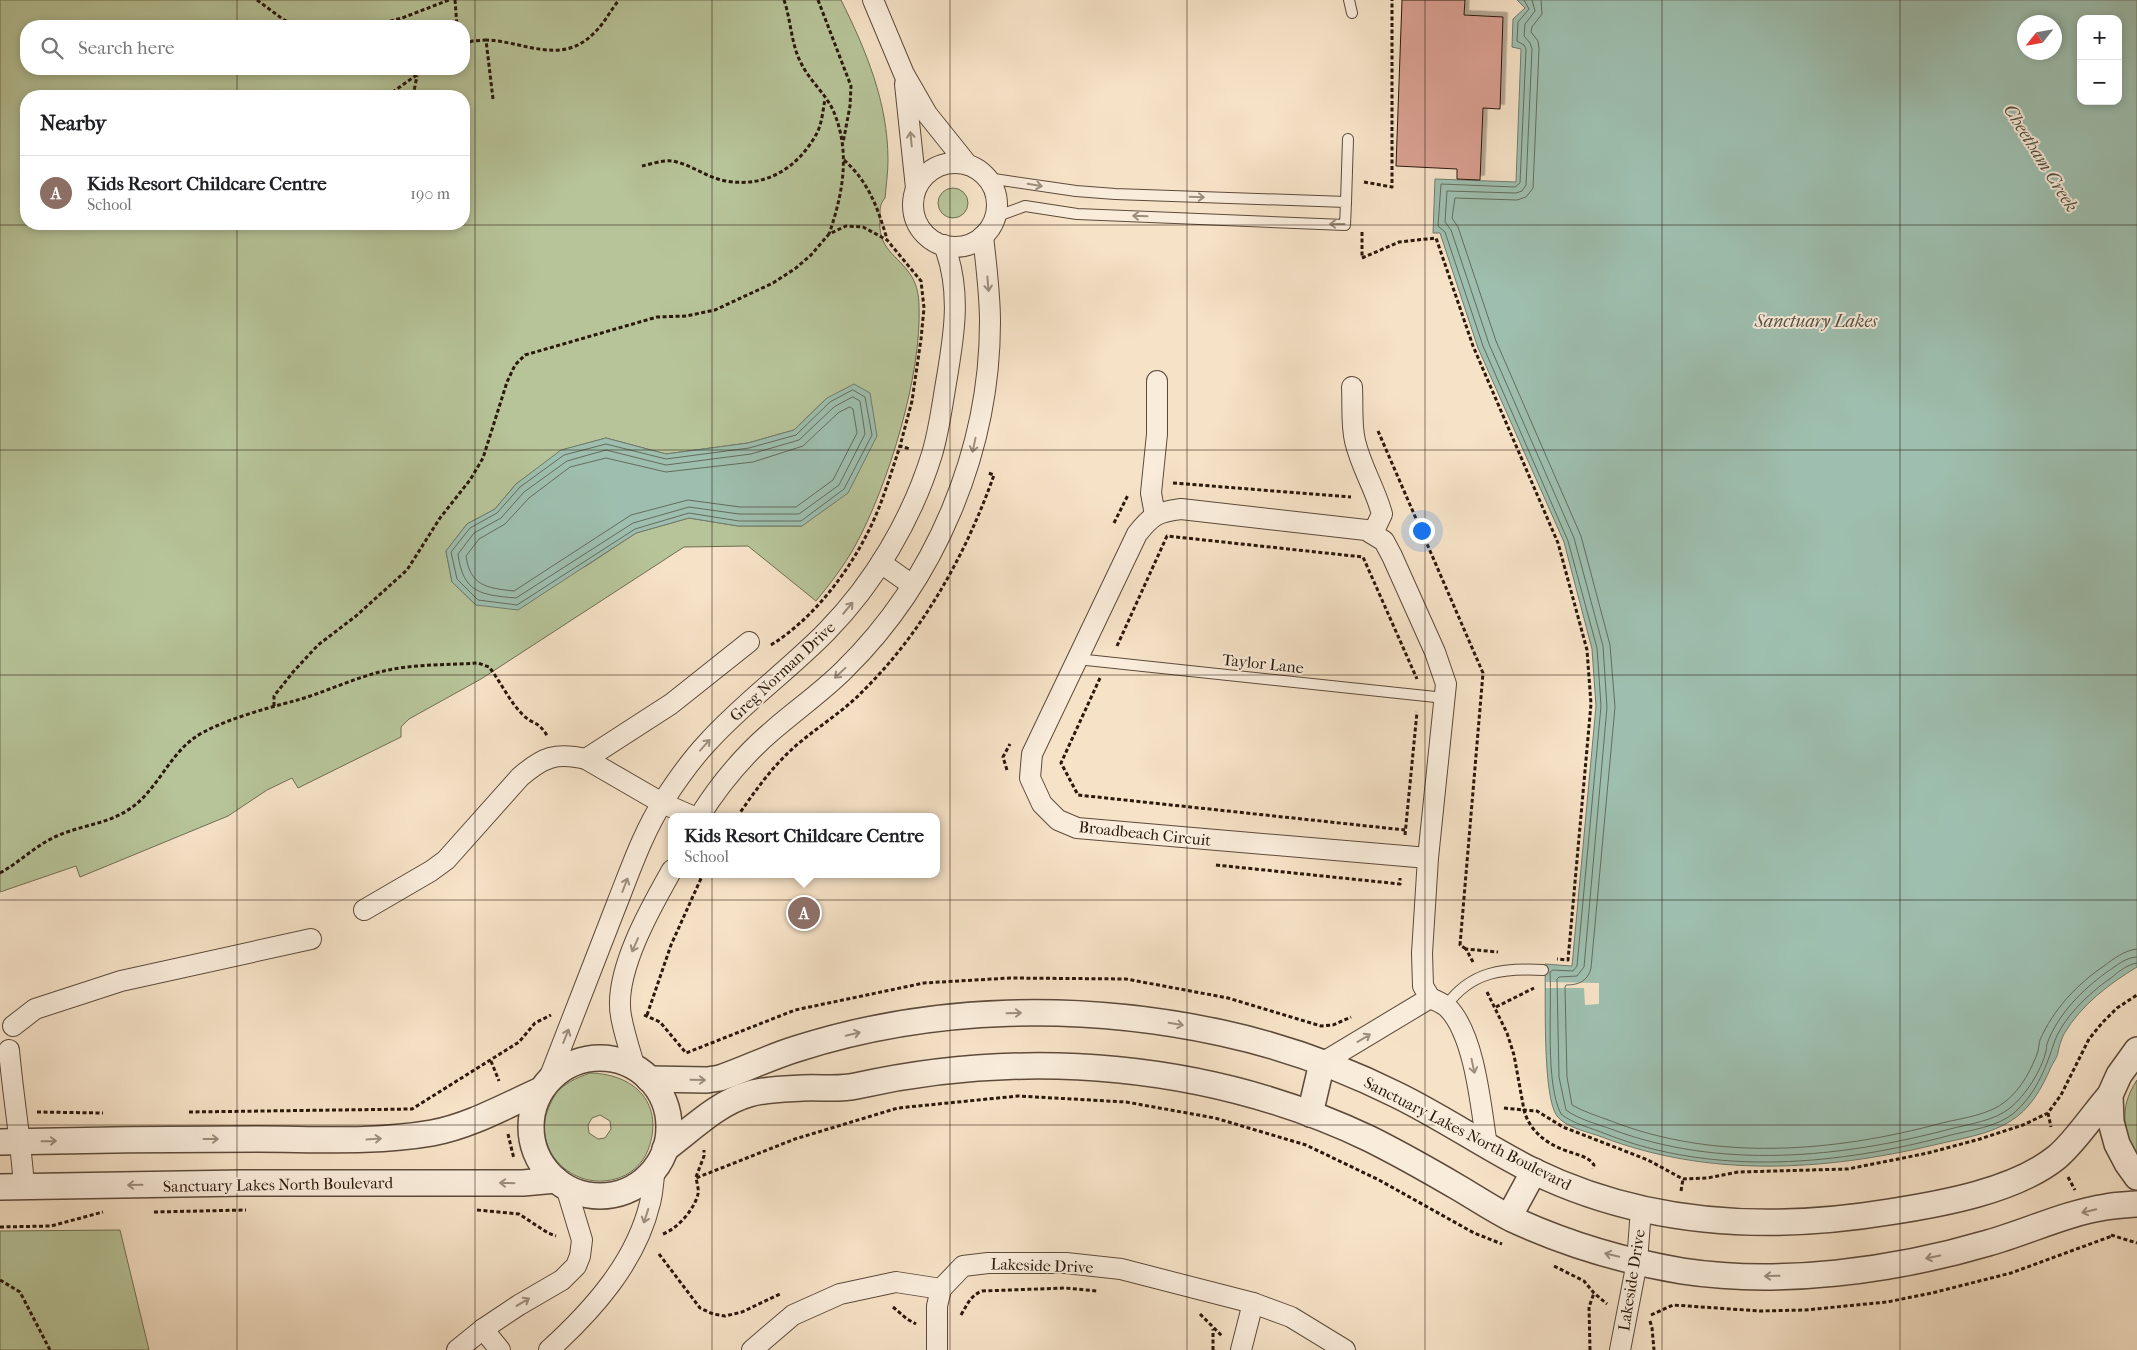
<!DOCTYPE html>
<html lang="en">
<head>
<meta charset="utf-8">
<style>
  :root { --surface:#fff; --page:#f6f6f6; --text:#202124; --muted:#757577; --line:#e0e0e0; --accent:#8f2418 }
  body { margin:0; font-family:"IM FELL French Canon",serif; background:var(--page); color:var(--text) }
  .controls { position:absolute; right:15px; top:15px; display:grid; overflow:hidden; border-radius:10px; box-shadow:0 2px 8px #0003 }
  .controls button { width:45px; height:45px; display:grid; place-items:center; padding:0; border:0; border-bottom:1px solid var(--line); background:var(--surface); color:var(--text); font:25px sans-serif }
  .compass { position:absolute; left:2017px; top:15px; width:45px; height:45px; border-radius:50%; background:var(--surface); box-shadow:0 2px 8px #0003; rotate:239deg }
  .you { position:absolute; left:1421px; top:530px; width:18px; height:18px; margin:-12px; border:4px solid #fff; border-radius:50%; background:#1a73e8; box-shadow:0 0 0 8px #1a73e833 }
  .badge { display:grid; place-items:center; width:32px; height:32px; border-radius:50%; background:var(--accent); color:#fff; font-size:16px; font-weight:700 }
  .pin { position:absolute; translate:-50% -50%; border:2px solid #fff; box-shadow:0 1px 5px #0006 }
  .popup { position:absolute; left:668px; top:813px; width:272px; height:65px; box-sizing:border-box; display:grid; place-content:center; border-radius:10px; background:var(--surface); filter:drop-shadow(0 1px 4px #0005); font-size:16px; white-space:nowrap; color:var(--muted) }
  .popup b { font-size:19px; color:var(--text) }
  .popup::after { content:''; position:absolute; left:50%; top:100%; margin-left:-10px; border:10px solid transparent; border-top-color:var(--surface) }
  .list { margin:0; padding:0; list-style:none }
  h2 { display:flex; justify-content:space-between; align-items:center; height:65px; margin:0; padding:0 20px; font-size:21px }
  h2 small { font-size:16px; font-weight:400; color:var(--muted) }
  .list li { display:grid; grid-template-columns:32px 1fr auto; gap:15px; align-items:center; box-sizing:border-box; height:75px; padding:0 20px; border-top:1px solid var(--line) }
  .list b { display:block; font-size:19px; white-space:nowrap }
  .list p { margin:0; font-size:16px; white-space:nowrap; color:var(--muted) }
  .list em { font-size:16px; font-style:normal; color:var(--muted) }
  .icon { flex:none; width:28px; height:28px; fill:none; stroke:currentColor; stroke-width:2; stroke-linecap:round; stroke-linejoin:round }
  .map { position:relative; flex:none; width:2137px; height:1350px; overflow:hidden }
  .search { position:absolute; background:var(--surface); box-shadow:0 2px 8px #0003; left:20px; top:20px; width:450px; height:55px; display:flex; align-items:center; gap:12px; box-sizing:border-box; padding:0 18px; border-radius:20px; color:var(--muted); font-size:19px }
  .panel { position:absolute; background:var(--surface); box-shadow:0 2px 8px #0003; left:20px; top:90px; width:450px; height:140px; border-radius:20px }
  .map>svg:first-child { display:block }
  .green { fill:#b7c499; stroke:#706e52; fill-rule:evenodd }
  .water { fill:#9ebfaf; stroke:#707c6d; fill-rule:evenodd }
  .pier { fill:#f6e2c7 }
  .lines { fill:none; stroke-linecap:round; stroke-linejoin:round }
  .shore { stroke:#646c5d; stroke-width:1 }
  .building { fill:#d99f91; stroke:#2a180b; filter:url(#shadow) }
  .service-casing { stroke:#5d4a3a; stroke-width:12 }
  .minor-casing { stroke:#5d4a3a; stroke-width:22 }
  .tertiary-casing { stroke:#5d4a3a; stroke-width:28 }
  .path { stroke:#2a180b; stroke-width:3; stroke-dasharray:4 2.5; stroke-linecap:butt }
  .service { stroke:#f9ecdb; stroke-width:10 }
  .minor { stroke:#f9ecdb; stroke-width:20 }
  .tertiary { stroke:#f9ecdb; stroke-width:25 }
  .oneway { stroke:#9c8d7d }
  .grid { fill:none; stroke:#2a180b; stroke-width:1; stroke-opacity:0.55 }
  .labels { text-anchor:middle; stroke-width:4; stroke-linejoin:round; paint-order:stroke }
  .street-label { font-size:16px; fill:#2a180b; stroke:#f9ecdb }
  .water-label { font-size:18px; font-style:italic; fill:#535244; stroke:#f9ecdb }
</style>
</head>
<body>
<div class="map">
<svg width="2137" height="1350" viewBox="0 0 2137 1350">
  <defs>
    <filter id="shadow"><feDropShadow dx="4.5" dy="-4.5" stdDeviation="0" flood-color="#0004"/></filter>
  </defs>
  <rect width="100%" height="100%" fill="#f6e2c7"/>
  <filter id="stains"><feTurbulence type="fractalNoise" baseFrequency=".004" numOctaves="4"/><feColorMatrix values="0 0 0 0 .2 0 0 0 0 .09 0 0 0 0 .02 0 0 0 .5 -.17"/></filter>
  <radialGradient id="worn" r=".72"><stop offset=".6" stop-color="#630" stop-opacity="0"/><stop offset="1" stop-color="#630" stop-opacity=".3"/></radialGradient>
  <g class="green">
    <path d="M0,0H841C866,50 888,103 888,160C888,173 886,186 885,198C880,204 880,208 880,216C877,251 897,253 912,277C917,286 919,296 919,306C922,375 888,486 855,546C844,566 830,584 816,601L748,546L684,547L481,679L409,719L401,727V737L298,788L292,778L267,790L228,816L80,877L76,866L0,892ZM26,26H464V69H26ZM26,96H464V224H26ZM827,398L802,526H738L689,518L636,533L586,566L476,605L452,582L446,551L467,524L495,509L516,484L562,450L606,438L666,454L748,443L794,430Z"/>
    <circle cx="953" cy="203" r="15"/>
    <path d="M590,1073C636,1074 665,1105 648,1150C643,1164 629,1176 615,1179C576,1190 536,1156 546,1115C549,1106 553,1096 560,1089C569,1081 579,1077 590,1073ZM600,1115L610,1121L611,1129L605,1138L598,1139L589,1133L588,1125L592,1118Z"/>
    <path d="M2137,1080V1161C2125,1130 2117,1111 2137,1080Z"/>
    <polygon points="120,1230 149,1350 0,1350 0,1231"/>
  </g>
  <g class="water">
    <path d="M1517,0H2137V967C2109,984 2081,1005 2064,1034C2061,1040 2059,1047 2058,1052C2058,1056 2053,1063 2051,1067C2042,1088 2030,1110 2009,1122C1988,1135 1958,1139 1934,1145C1824,1171 1709,1178 1602,1137C1589,1132 1566,1128 1557,1116C1542,1096 1546,994 1545,964L1572,966L1596,706L1592,649L1564,542L1478,348L1440,233H1433L1435,179L1516,182L1521,49L1512,47L1513,19L1525,8ZM2081,19H2118V101H2081ZM2024,22H2054V52H2024Z"/>
    <polygon points="854,384 870,393 877,436 848,493 802,526 738,526 689,518 636,533 518,610 476,605 452,582 446,551 467,524 495,509 516,484 561,450 606,438 666,454 748,443 794,430 827,398"/>
  </g>
  <polygon class="pier" points="1546,982 1599,983 1599,1004 1585,1005 1584,988 1546,988"/>
  <g class="lines">
    <g class="shore">
      <path d="M1524,0L1529,9L1518,22L1517,41L1524,45L1526,49L1520,183L1515,187L1441,184L1438,226L1445,232L1483,346L1568,541L1597,648L1601,706L1577,966L1573,971L1553,970L1550,972C1552,1009 1545,1083 1561,1114C1573,1124 1592,1128 1606,1134C1715,1177 1839,1165 1951,1135C1971,1130 1997,1127 2014,1113C2035,1095 2045,1070 2053,1046C2061,1019 2089,993 2111,978C2118,972 2128,964 2137,963"/>
      <path d="M1532,0L1535,11L1525,24L1524,36L1530,43L1532,49L1526,185L1522,191L1516,193L1447,191L1445,222L1451,230L1489,344L1574,538L1603,646L1607,707L1584,967L1577,976L1559,977L1557,979L1559,1077L1566,1110C1578,1119 1597,1124 1611,1129C1719,1170 1841,1158 1950,1129C1969,1124 1994,1121 2010,1108C2025,1096 2042,1070 2046,1051C2047,1049 2046,1046 2047,1044C2057,1015 2083,989 2107,972C2116,966 2126,957 2137,957"/>
      <path d="M1541,0L1542,14L1532,27L1531,32L1538,41L1539,49L1533,188L1526,197L1517,200L1455,198L1452,218L1458,227L1496,341L1581,536L1610,645L1615,707L1591,968C1588,981 1579,985 1566,985L1565,987L1567,1077L1572,1105C1584,1112 1598,1116 1611,1121C1716,1162 1835,1152 1942,1123C1962,1118 1990,1115 2006,1101C2021,1089 2032,1069 2038,1051C2039,1047 2039,1043 2040,1040C2053,1010 2077,984 2104,966C2113,959 2125,950 2137,949"/>
      <polygon points="853,390 865,397 872,435 844,489 801,521 739,521 689,513 635,529 517,605 478,600 457,579 451,552 470,528 497,513 520,487 564,455 606,444 666,459 749,448 796,435 830,402"/>
      <path d="M853,397L860,401L865,434L839,485L799,514H739L689,507L633,523L516,598C481,595 463,593 458,554L474,533L501,518L524,492L567,461L606,450L666,465L751,454L799,440L834,407Z"/>
      <path d="M850,407L853,409L857,433L833,480L796,507H740L688,500L631,515L514,591C487,588 470,586 466,556L479,539L505,524L529,498L570,467L606,458L666,472L753,462L803,446L838,413Z"/>
    </g>
  </g>
  <polygon class="building" points="1402,0 1465,0 1464,15 1503,17 1500,109 1483,108 1480,180 1457,179 1457,169 1396,166"/>
  <g class="lines">
    <defs>
      <g id="service">
        <polyline points="1349,0 1352,13"/>
        <polyline points="987,178 1076,191 1115,194 1346,202 1345,225 1077,214 1025,206 995,217"/>
        <polyline points="1346,202 1348,139"/>
        <polyline points="1077,659 1445,698"/>
        <path d="M1446,1006C1471,971 1503,968 1543,970"/>
      </g>
      <g id="minor">
        <polyline points="873,0 904,74 927,114 967,164"/>
        <polyline points="905,84 916,188"/>
        <circle cx="955" cy="205" r="42"/>
        <path d="M1352,387C1353,404 1351,424 1355,441C1361,467 1375,488 1382,514L1373,533"/>
        <polyline points="1155,515 1151,493 1157,434 1157,381"/>
        <polyline points="881,563 912,585"/>
        <polyline points="586,759 671,704 749,642"/>
        <path d="M699,817C719,785 744,755 772,731C796,710 822,692 844,670C936,580 990,450 990,322C990,293 986,264 983,236"/>
        <path d="M1428,858L1077,828L1058,820L1042,804L1030,778L1032,754L1137,534C1152,515 1157,512 1181,509L1366,530L1384,541L1392,556L1435,652L1446,684L1428,858L1422,953L1423,986L1430,998"/>
        <path d="M364,910L431,871L446,860L520,777C543,757 556,752 586,759L662,803L694,817"/>
        <polyline points="13,1026 35,1009 121,981 311,939"/>
        <path d="M9,1050C13,1096 21,1141 24,1187"/>
        <path d="M1322,1063L1430,998C1435,1000 1442,1003 1447,1007C1475,1034 1481,1108 1487,1146"/>
        <path d="M635,1068C630,1051 624,1033 621,1016C613,973 651,907 672,870"/>
        <path d="M548,1081C571,1023 593,964 616,906C630,871 643,832 664,800C677,780 691,760 707,743C744,702 789,670 827,631C874,583 912,519 932,454C939,431 942,406 946,383C954,336 962,291 944,245"/>
        <polyline points="483,1329 500,1350"/>
        <polyline points="457,1350 483,1329 519,1305 562,1280 576,1266 580,1256 582,1240 566,1187"/>
        <path d="M549,1350C593,1310 636,1262 650,1203C653,1192 653,1180 655,1169"/>
        <polyline points="752,1350 793,1315 840,1294 896,1282 941,1289 963,1266 988,1263 1066,1263 1121,1269 1253,1303 1291,1317 1345,1350"/>
        <polyline points="937,1350 937,1306 941,1289"/>
        <polyline points="1241,1350 1253,1303"/>
        <polyline points="1620,1350 1637,1262 1641,1209"/>
      </g>
      <g id="tertiary">
        <polyline points="2137,1050 2119,1075 2110,1095 2111,1122 2117,1144 2127,1163 2137,1177"/>
        <circle cx="600" cy="1127" r="69"/>
        <path d="M649,1079L707,1080L720,1078C746,1069 770,1057 796,1049C933,1005 1082,1003 1222,1033C1282,1046 1343,1068 1397,1095C1444,1118 1487,1148 1533,1171C1646,1226 1767,1232 1889,1212C1941,1204 2015,1191 2057,1157C2076,1141 2093,1114 2110,1095"/>
        <polyline points="1310,1114 1322,1063"/>
        <path d="M0,1142C86,1140 172,1139 258,1139C316,1139 374,1143 432,1133C470,1126 505,1106 541,1090"/>
        <path d="M665,1149C691,1130 717,1103 749,1094C766,1089 785,1089 803,1088C821,1087 839,1090 856,1086C1028,1048 1211,1063 1370,1139C1400,1154 1430,1171 1459,1188C1476,1198 1494,1210 1512,1219C1566,1244 1623,1261 1682,1271C1780,1286 1893,1271 1988,1243C2027,1232 2066,1213 2106,1207C2116,1205 2127,1205 2137,1204"/>
        <polyline points="0,1187 242,1183 523,1183 556,1180"/>
        <polyline points="1509,1217 1534,1171"/>
      </g>
    </defs>
    <use href="#service" class="service-casing"/>
    <use href="#minor" class="minor-casing"/>
    <use href="#tertiary" class="tertiary-casing"/>
    <g class="path">
      <polyline points="257,0 284,20 298,26"/>
      <polyline points="455,0 457,26"/>
      <path d="M784,0C791,20 791,44 801,63C809,80 825,93 833,110C851,151 843,194 829,234"/>
      <polyline points="818,0 851,86 850,106 843,143"/>
      <polyline points="371,26 402,18 449,0"/>
      <polyline points="464,45 472,41 486,40"/>
      <polyline points="387,96 425,69"/>
      <polyline points="413,96 417,76"/>
      <path d="M493,99L486,40C523,41 561,66 593,34C604,24 610,11 619,0"/>
      <path d="M844,160C869,182 878,209 887,239"/>
      <path d="M642,166C651,164 662,160 672,161C691,164 707,178 726,181C766,188 798,168 817,133C822,123 823,110 825,99"/>
      <polyline points="1364,182 1392,187 1392,0"/>
      <polyline points="1362,232 1362,258 1399,242 1436,238 1473,346 1558,543 1587,650 1591,704 1568,960 1557,959"/>
      <polyline points="1378,431 1483,673 1460,945 1466,949"/>
      <polyline points="1173,483 1351,497"/>
      <polyline points="1114,523 1128,495"/>
      <path d="M771,645C811,620 845,577 866,536C881,508 890,476 900,446"/>
      <polyline points="1117,646 1167,536 1363,557 1417,679"/>
      <polyline points="1100,678 1061,763 1078,795 1405,830"/>
      <polyline points="274,706 274,696 293,672 318,645 356,616 407,570 440,518 470,480 483,458 507,382 515,365 525,355 657,317 686,316 715,310 773,283 796,268 811,255 829,234 846,226 863,227 887,240 921,281 924,308 921,339 912,401 900,446 910,449"/>
      <polyline points="1007,770 1003,757 1010,744"/>
      <path d="M737,817C753,794 769,771 789,752C812,730 841,714 863,691C923,632 966,554 994,475L988,473"/>
      <polyline points="1405,835 1417,712"/>
      <polyline points="1216,865 1400,884 1400,878"/>
      <path d="M0,873C20,862 36,845 57,836C81,825 109,824 131,808C156,791 169,756 194,738C216,722 267,708 294,701C324,693 353,678 384,671C413,664 448,665 478,663L489,667C501,682 509,701 523,715C534,726 537,719 548,737"/>
      <polyline points="1473,962 1466,949 1498,952"/>
      <polyline points="1487,992 1507,1033 1514,1055 1524,1110 1537,1111 1563,1127 1648,1160 1683,1179 1707,1178 1738,1172 1848,1169 1928,1153 1980,1139 2023,1125 2048,1113 2061,1095 2089,1039 2102,1023 2117,1008 2137,995"/>
      <polyline points="1496,1007 1534,988"/>
      <polyline points="644,1015 660,1022 686,1053 795,1010 924,983 1010,978 1126,979 1228,998 1321,1026 1333,1025 1351,1017"/>
      <polyline points="647,1015 671,945 703,874"/>
      <polyline points="491,1061 499,1081"/>
      <path d="M1504,1108L1524,1110C1529,1130 1546,1144 1567,1151C1577,1155 1588,1156 1594,1165L1593,1169"/>
      <polyline points="37,1112 103,1113"/>
      <polyline points="189,1112 412,1109 519,1042 535,1023 551,1015"/>
      <polyline points="2048,1113 2051,1127"/>
      <polyline points="508,1134 514,1159"/>
      <polyline points="696,1177 704,1156 704,1150"/>
      <polyline points="2068,1177 2075,1190"/>
      <polyline points="1681,1191 1683,1179"/>
      <polyline points="477,1210 519,1214 548,1233 556,1236"/>
      <polyline points="154,1212 246,1210"/>
      <polyline points="0,1227 51,1226 103,1212"/>
      <path d="M663,1234C678,1228 694,1210 698,1194C699,1190 697,1183 696,1178L795,1139L898,1108L1018,1096L1126,1102L1215,1118L1306,1145L1379,1180L1474,1233L1502,1244"/>
      <polyline points="2111,1235 2137,1243"/>
      <polyline points="659,1254 700,1308 713,1314 725,1316 742,1312 782,1293"/>
      <polyline points="1554,1266 1584,1281 1594,1293 1607,1304"/>
      <polyline points="0,1280 20,1292 50,1350"/>
      <polyline points="893,1307 907,1319 916,1324"/>
      <polyline points="1200,1314 1222,1336"/>
      <path d="M961,1315C967,1305 970,1296 982,1291L1065,1288L1097,1291"/>
      <polyline points="1651,1315 1673,1305 1760,1311 1805,1310 1887,1302 1932,1293 2011,1273 2112,1236"/>
      <polyline points="1650,1321 1652,1328 1654,1350"/>
      <polyline points="1213,1350 1213,1329"/>
      <polyline points="1590,1350 1589,1307 1594,1293"/>
    </g>
    <use href="#service" class="service"/>
    <use href="#minor" class="minor"/>
    <use href="#tertiary" class="tertiary"/>
  </g>
  <defs><path id="oneway-shaft" d="M-6 0H5M1.5-3L5.5 0L1.5 3" fill="none" stroke-width="1.6" stroke-linecap="round" stroke-linejoin="round" transform="scale(1.25)"/></defs>
  <g class="oneway">
    <use href="#oneway-shaft" transform="translate(911 139) rotate(-96)"/>
    <use href="#oneway-shaft" transform="translate(1035 185) rotate(9)"/>
    <use href="#oneway-shaft" transform="translate(1197 197) rotate(2)"/>
    <use href="#oneway-shaft" transform="translate(1140 216) rotate(-178)"/>
    <use href="#oneway-shaft" transform="translate(1337 224) rotate(-180)"/>
    <use href="#oneway-shaft" transform="translate(988 284) rotate(85)"/>
    <use href="#oneway-shaft" transform="translate(974 445) rotate(102)"/>
    <use href="#oneway-shaft" transform="translate(848 608) rotate(-50)"/>
    <use href="#oneway-shaft" transform="translate(840 673) rotate(137)"/>
    <use href="#oneway-shaft" transform="translate(705 745) rotate(-48)"/>
    <use href="#oneway-shaft" transform="translate(625 885) rotate(-69)"/>
    <use href="#oneway-shaft" transform="translate(635 945) rotate(114)"/>
    <use href="#oneway-shaft" transform="translate(1014 1013) rotate(-1)"/>
    <use href="#oneway-shaft" transform="translate(1176 1024) rotate(10)"/>
    <use href="#oneway-shaft" transform="translate(853 1034) rotate(-13)"/>
    <use href="#oneway-shaft" transform="translate(566 1036) rotate(-68)"/>
    <use href="#oneway-shaft" transform="translate(1364 1038) rotate(-31)"/>
    <use href="#oneway-shaft" transform="translate(1473 1066) rotate(78)"/>
    <use href="#oneway-shaft" transform="translate(698 1080) rotate(1)"/>
    <use href="#oneway-shaft" transform="translate(211 1139)"/>
    <use href="#oneway-shaft" transform="translate(374 1139) rotate(-4)"/>
    <use href="#oneway-shaft" transform="translate(49 1141) rotate(-1)"/>
    <use href="#oneway-shaft" transform="translate(507 1183) rotate(-179)"/>
    <use href="#oneway-shaft" transform="translate(135 1185) rotate(179)"/>
    <use href="#oneway-shaft" transform="translate(2089 1211) rotate(166)"/>
    <use href="#oneway-shaft" transform="translate(646 1216) rotate(108)"/>
    <use href="#oneway-shaft" transform="translate(1612 1255) rotate(-166)"/>
    <use href="#oneway-shaft" transform="translate(1933 1257) rotate(168)"/>
    <use href="#oneway-shaft" transform="translate(1772 1276) rotate(179)"/>
    <use href="#oneway-shaft" transform="translate(523 1302) rotate(-31)"/>
  </g>
  <path class="grid" d="M237,0V26M475,0V1350M712,0V1350M950,0V1350M1187,0V1350M1425,0V1350M1662,0V1350M1900,0V1350M237,69V96M237,224V1350M0,225H2137M0,450H2137M0,675H2137M0,900H2137M0,1125H2137"/>
  <g class="labels">
    <g class="street-label">
      <text transform="translate(1263 663) rotate(6)" y="6">Taylor Lane</text>
      <text transform="translate(782 671) rotate(-43)" y="6">Greg Norman Drive</text>
      <text transform="translate(1145 833) rotate(6)" y="6">Broadbeach Circuit</text>
      <text transform="translate(1468 1133) rotate(27)" y="6">Sanctuary Lakes North Boulevard</text>
      <text transform="translate(278 1184) rotate(-1)" y="6">Sanctuary Lakes North Boulevard</text>
      <text transform="translate(1042 1265) rotate(2)" y="6">Lakeside Drive</text>
      <text transform="translate(1631 1280) rotate(-81)" y="6">Lakeside Drive</text>
    </g>
    <g class="water-label">
      <text transform="translate(2041 158) rotate(58)" y="6">Cheetham Creek</text>
      <text x="1816" y="327">Sanctuary Lakes</text>
    </g>
  </g>
  <rect width="100%" height="100%" filter="url(#stains)"/>
  <rect width="100%" height="100%" fill="url(#worn)"/>
</svg>
<div class="controls">
<button>+</button>
<button>−</button>
</div>
<svg class="compass" viewBox="-18 -18 36 36"><path d="M0-13l5 13h-10z" fill="#e53935"/><path d="M0 13l5-13h-10z" fill="#757577"/></svg>
<div class="you"></div>
<div class="pin badge" style="left:804px;top:913px;background:#8d6e63">A</div>
<div class="popup"><b>Kids Resort Childcare Centre</b>School</div>
<div class="search"><svg class="icon" aria-label="search" viewBox="0 0 24 24"><circle cx="10" cy="10" r="6"/><path d="M15 15l6 6"/></svg>Search here</div>
<section class="panel">
<h2>Nearby<small></small></h2>
<ul class="list">
<li><span class="badge" style="background:#8d6e63">A</span><div><b>Kids Resort Childcare Centre</b><p>School</p></div><em>190 m</em></li>
</ul>
</section>
</div>
</body>
</html>
